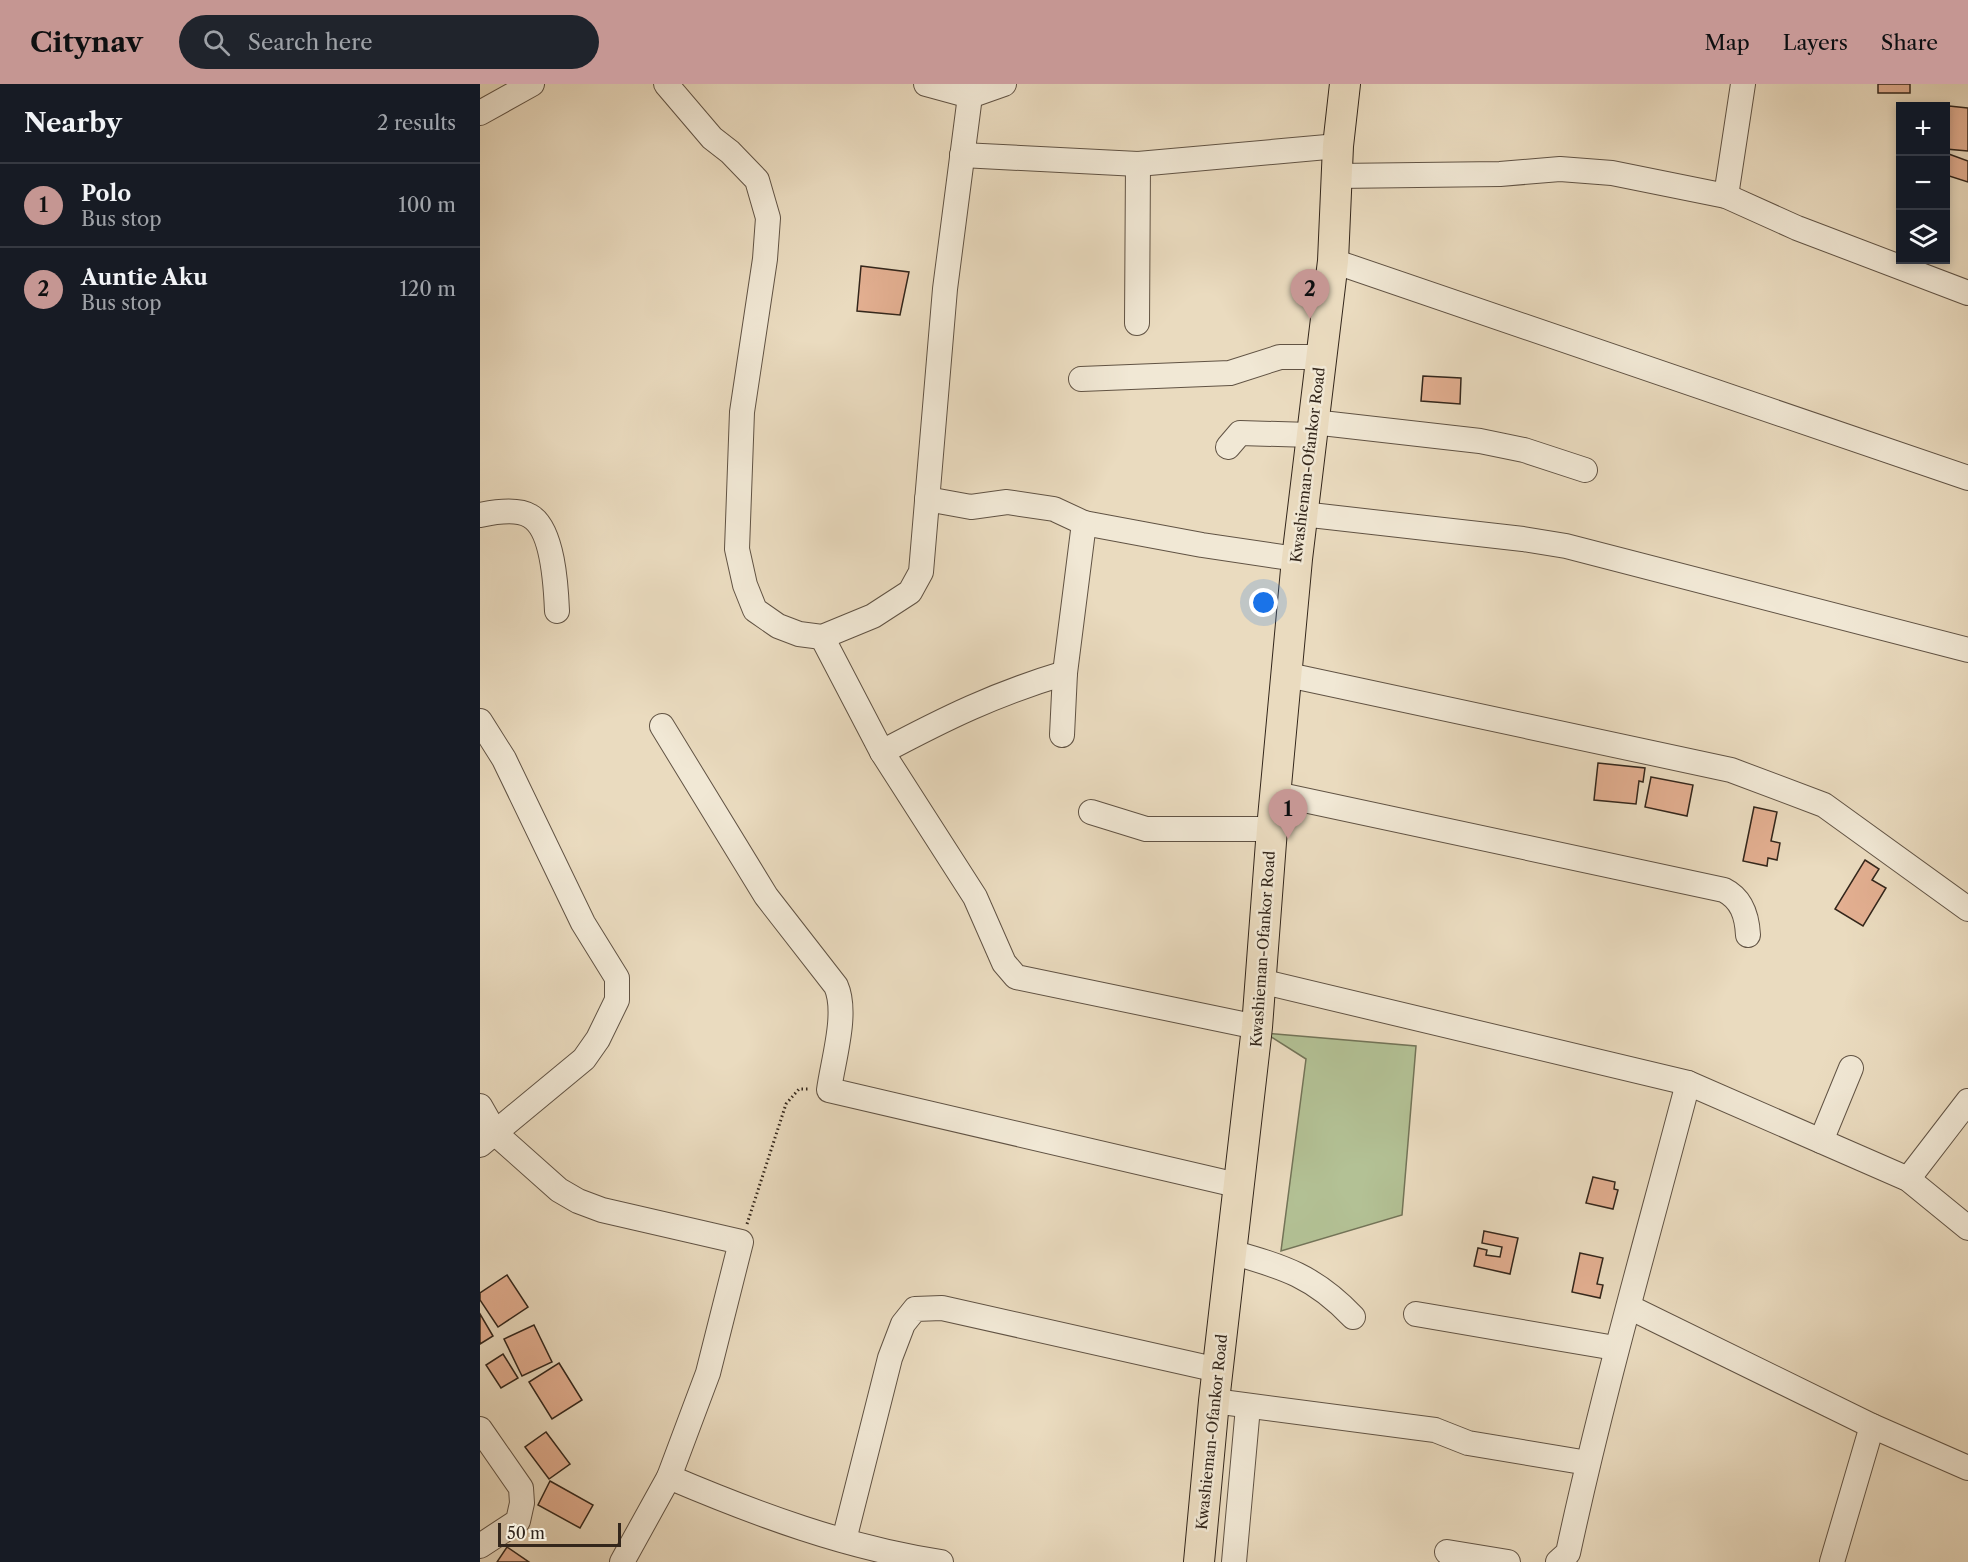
<!DOCTYPE html>
<html lang="en">
<head>
<meta charset="utf-8">
<style>
  :root { --surface:#171b24; --page:#20242c; --text:#f1f3f6; --muted:#9ea1a6; --line:#363941; --accent:#c59692 }
  body { margin:0; font-family:"Libre Caslon Text",serif; background:var(--page); color:var(--text) }
  .controls { position:absolute; right:18px; top:18px; display:grid; overflow:hidden; border-radius:0px; box-shadow:0 3px 9px #0003 }
  .controls button { width:54px; height:54px; display:grid; place-items:center; padding:0; border:0; border-bottom:2px solid var(--line); background:var(--surface); color:var(--text); font:30px sans-serif }
  .scale { position:absolute; left:18px; bottom:15px; width:123px; box-sizing:border-box; padding-left:6px; border:3px solid #33261b; border-top:0; font-size:16px; line-height:21px; white-space:nowrap; color:#33261b; -webkit-text-stroke:4px #f1e8d5; paint-order:stroke }
  .you { position:absolute; left:784px; top:519px; width:21px; height:21px; margin:-15px; border:4px solid #fff; border-radius:50%; background:#1a73e8; box-shadow:0 0 0 9px #1a73e833 }
  .badge { display:grid; place-items:center; width:39px; height:39px; border-radius:50%; background:var(--accent); color:#111; font-size:20px; font-weight:700 }
  .pin { position:absolute; translate:-50% -50px; filter:drop-shadow(0 2px 3px #0008) }
  .pin::after { content:''; position:absolute; top:32px; width:21px; height:18px; background:inherit; clip-path:polygon(0 0,100% 0,50% 100%) }
  .list { margin:0; padding:0; list-style:none }
  h2 { display:flex; justify-content:space-between; align-items:center; height:78px; margin:0; padding:0 24px; font-size:26px }
  h2 small { font-size:20px; font-weight:400; color:var(--muted) }
  .list li { display:grid; grid-template-columns:39px 1fr auto; gap:18px; align-items:center; box-sizing:border-box; height:84px; padding:0 24px; border-top:2px solid var(--line) }
  .list b { display:block; font-size:22px; white-space:nowrap }
  .list p { margin:0; font-size:20px; white-space:nowrap; color:var(--muted) }
  .list em { font-size:20px; font-style:normal; color:var(--muted) }
  .icon { flex:none; width:33px; height:33px; fill:none; stroke:currentColor; stroke-width:2; stroke-linecap:round; stroke-linejoin:round }
  .map { position:relative; flex:none; width:1488px; height:1478px; overflow:hidden }
  header { display:flex; align-items:center; gap:36px; box-sizing:border-box; height:84px; padding:0 30px; background:var(--accent); color:#111 }
  header strong { font-size:28px }
  nav { display:flex; gap:33px; margin-inline-start:auto; font-size:21px }
  .search { width:420px; height:54px; background:var(--page); display:flex; align-items:center; gap:15px; box-sizing:border-box; padding:0 21px; border-radius:33px; color:var(--muted); font-size:22px }
  main { display:flex }
  aside { flex:1; background:var(--surface) }
  .map>svg:first-child { display:block }
  .green { fill:#b3c195; stroke:#737458; stroke-width:1.5 }
  .building { fill:#e3af91; stroke:#33261b; stroke-width:1.5 }
  .lines { fill:none; stroke-linecap:round; stroke-linejoin:round }
  .minor-casing { stroke:#615344; stroke-width:26 }
  .major-casing { stroke:#33261b; stroke-width:32 }
  .path { stroke:#33261b; stroke-width:3; stroke-dasharray:1.5 3; stroke-linecap:butt }
  .minor { stroke:#f1e8d5; stroke-width:24 }
  .major { stroke:#eadbbf; stroke-width:30 }
  .labels { text-anchor:middle; stroke-width:5; stroke-linejoin:round; paint-order:stroke }
  .street-label { font-size:15px; fill:#33261b; stroke:#f1e8d5 }
</style>
</head>
<body>
<header>
<strong>Citynav</strong>
<div class="search"><svg class="icon" aria-label="search" viewBox="0 0 24 24"><circle cx="10" cy="10" r="6"/><path d="M15 15l6 6"/></svg>Search here</div>
<nav><a>Map</a><a>Layers</a><a>Share</a></nav>
</header>
<main>
<aside>
<h2>Nearby<small>2 results</small></h2>
<ul class="list">
<li><span class="badge">1</span><div><b>Polo</b><p>Bus stop</p></div><em>100 m</em></li>
<li><span class="badge">2</span><div><b>Auntie Aku</b><p>Bus stop</p></div><em>120 m</em></li>
</ul>
</aside>
<div class="map">
<svg width="1488" height="1478" viewBox="0 0 1488 1478">
  <rect width="100%" height="100%" fill="#eadbbf"/>
  <filter id="stains"><feTurbulence type="fractalNoise" baseFrequency=".00333" numOctaves="4"/><feColorMatrix values="0 0 0 0 .2 0 0 0 0 .09 0 0 0 0 .02 0 0 0 .5 -.17"/></filter>
  <radialGradient id="worn" r=".72"><stop offset=".6" stop-color="#630" stop-opacity="0"/><stop offset="1" stop-color="#630" stop-opacity=".3"/></radialGradient>
  <polygon class="green" points="785,949 936,962 922,1131 801,1167 826,975"/>
  <g class="building">
    <rect x="1398" y="0" width="32" height="9"/>
    <polygon points="1469,22 1488,24 1488,67 1466,65"/>
    <polygon points="1466,69 1488,77 1488,98 1466,91"/>
    <polygon points="381,182 429,188 420,231 377,227"/>
    <polygon points="943,292 981,294 980,320 941,317"/>
    <polygon points="1118,679 1165,684 1163,698 1159,697 1156,720 1114,716"/>
    <polygon points="1171,693 1213,701 1207,732 1165,723"/>
    <polygon points="1274,723 1297,728 1291,757 1300,759 1297,776 1288,774 1287,782 1263,777"/>
    <polygon points="1385,776 1399,785 1392,796 1406,804 1383,842 1355,825"/>
    <polygon points="1113,1093 1135,1098 1134,1105 1138,1106 1133,1125 1106,1119"/>
    <polygon points="1004,1147 1038,1154 1030,1190 994,1182 998,1164 1007,1166 1006,1171 1020,1173 1022,1163 1002,1159"/>
    <polygon points="1100,1169 1123,1174 1117,1200 1123,1201 1120,1214 1092,1208"/>
    <polygon points="27,1191 48,1223 18,1243 0,1216 0,1209"/>
    <polygon points="0,1230 13,1252 0,1260"/>
    <polygon points="54,1241 72,1278 42,1292 24,1255"/>
    <polygon points="23,1270 38,1294 21,1304 6,1281"/>
    <polygon points="79,1279 102,1316 72,1335 49,1298"/>
    <polygon points="66,1348 90,1380 69,1395 45,1363"/>
    <polygon points="70,1397 113,1421 100,1444 58,1421"/>
    <polygon points="27,1463 49,1478 17,1478"/>
  </g>
  <g class="lines">
    <defs>
      <g id="minor">
        <polyline points="186,0 232,54 250,68 277,96 288,134 285,175 262,328 257,465 265,501 275,526 298,542 319,550 342,553 393,532 430,508 441,488 465,205 490,12"/>
        <polyline points="446,0 490,12 524,0"/>
        <polyline points="0,29 52,0"/>
        <polyline points="482,71 658,80 858,62"/>
        <polyline points="856,92 1020,90 1080,85 1132,89 1246,112 1317,144 1488,209"/>
        <polyline points="1246,112 1263,0"/>
        <polyline points="853,177 1488,394"/>
        <polyline points="657,239 658,80"/>
        <polyline points="601,295 750,289 800,273 840,273"/>
        <polyline points="833,338 1000,357 1044,366 1105,386"/>
        <polyline points="748,363 760,349 831,351"/>
        <polyline points="447,415 491,423 527,418 574,425 604,439 722,461 817,475"/>
        <polyline points="822,430 1043,455 1086,462 1488,566"/>
        <path d="M0,431C14,428 37,424 50,432C73,445 76,503 77,527"/>
        <polyline points="342,553 402,668 495,813 524,879 536,893 777,943"/>
        <polyline points="808,591 1251,686 1344,721 1488,825"/>
        <polyline points="0,637 24,675 103,839 137,894 137,916 118,955 104,975 0,1061"/>
        <path d="M182,642L286,812L356,902C368,929 353,976 349,1006L761,1102"/>
        <polyline points="582,651 585,589 604,439"/>
        <path d="M402,668C466,634 515,610 585,589"/>
        <path d="M796,710L1244,806C1262,815 1267,832 1268,851"/>
        <polyline points="611,728 666,745 792,745"/>
        <polyline points="780,897 1208,999 1428,1095 1488,1144"/>
        <polyline points="0,1022 16,1050 79,1106 98,1117 122,1126 261,1158 228,1289 189,1393 142,1478"/>
        <polyline points="1341,1057 1371,984"/>
        <polyline points="1428,1095 1488,1017"/>
        <path d="M751,1168C804,1183 834,1192 873,1233"/>
        <polyline points="1149,1223 1392,1342 1488,1384"/>
        <polyline points="936,1230 1135,1264"/>
        <polyline points="734,1317 955,1346 988,1359 1108,1379"/>
        <polyline points="0,1345 41,1404 42,1419 38,1437 0,1462"/>
        <path d="M189,1393C276,1430 367,1464 461,1478"/>
        <polyline points="364,1456 410,1274 423,1240 435,1225 462,1224 738,1286"/>
        <polyline points="967,1468 1028,1478"/>
        <polyline points="754,1478 768,1323"/>
        <path d="M1078,1478L1088,1469C1122,1311 1167,1155 1208,999"/>
        <polyline points="1352,1478 1392,1342"/>
      </g>
      <polyline id="major" points="719,1478 734,1317 777,943 792,745 817,475 853,177 858,62 865,0"/>
    </defs>
    <use href="#minor" class="minor-casing"/>
    <use href="#major" class="major-casing"/>
    <polyline class="path" points="267,1140 306,1020 319,1005 329,1005"/>
    <use href="#minor" class="minor"/>
    <use href="#major" class="major"/>
  </g>
  <g class="labels">
    <g class="street-label">
      <text transform="translate(828 381) rotate(-83)" y="5">Kwashieman-Ofankor Road</text>
      <text transform="translate(783 865) rotate(-86)" y="5">Kwashieman-Ofankor Road</text>
      <text transform="translate(732 1348) rotate(-84)" y="5">Kwashieman-Ofankor Road</text>
    </g>
  </g>
  <rect width="100%" height="100%" filter="url(#stains)"/>
  <rect width="100%" height="100%" fill="url(#worn)"/>
</svg>
<div class="controls">
<button>+</button>
<button>−</button>
<button><svg class="icon" aria-label="layers" viewBox="0 0 24 24"><path d="M12 4l9 5-9 5-9-5zM3 14l9 5 9-5"/></svg></button>
</div>
<div class="scale">50 m</div>
<div class="you"></div>
<div class="pin badge" style="left:808px;top:755px">1</div>
<div class="pin badge" style="left:830px;top:235px">2</div>
</div>
</main>
</body>
</html>
